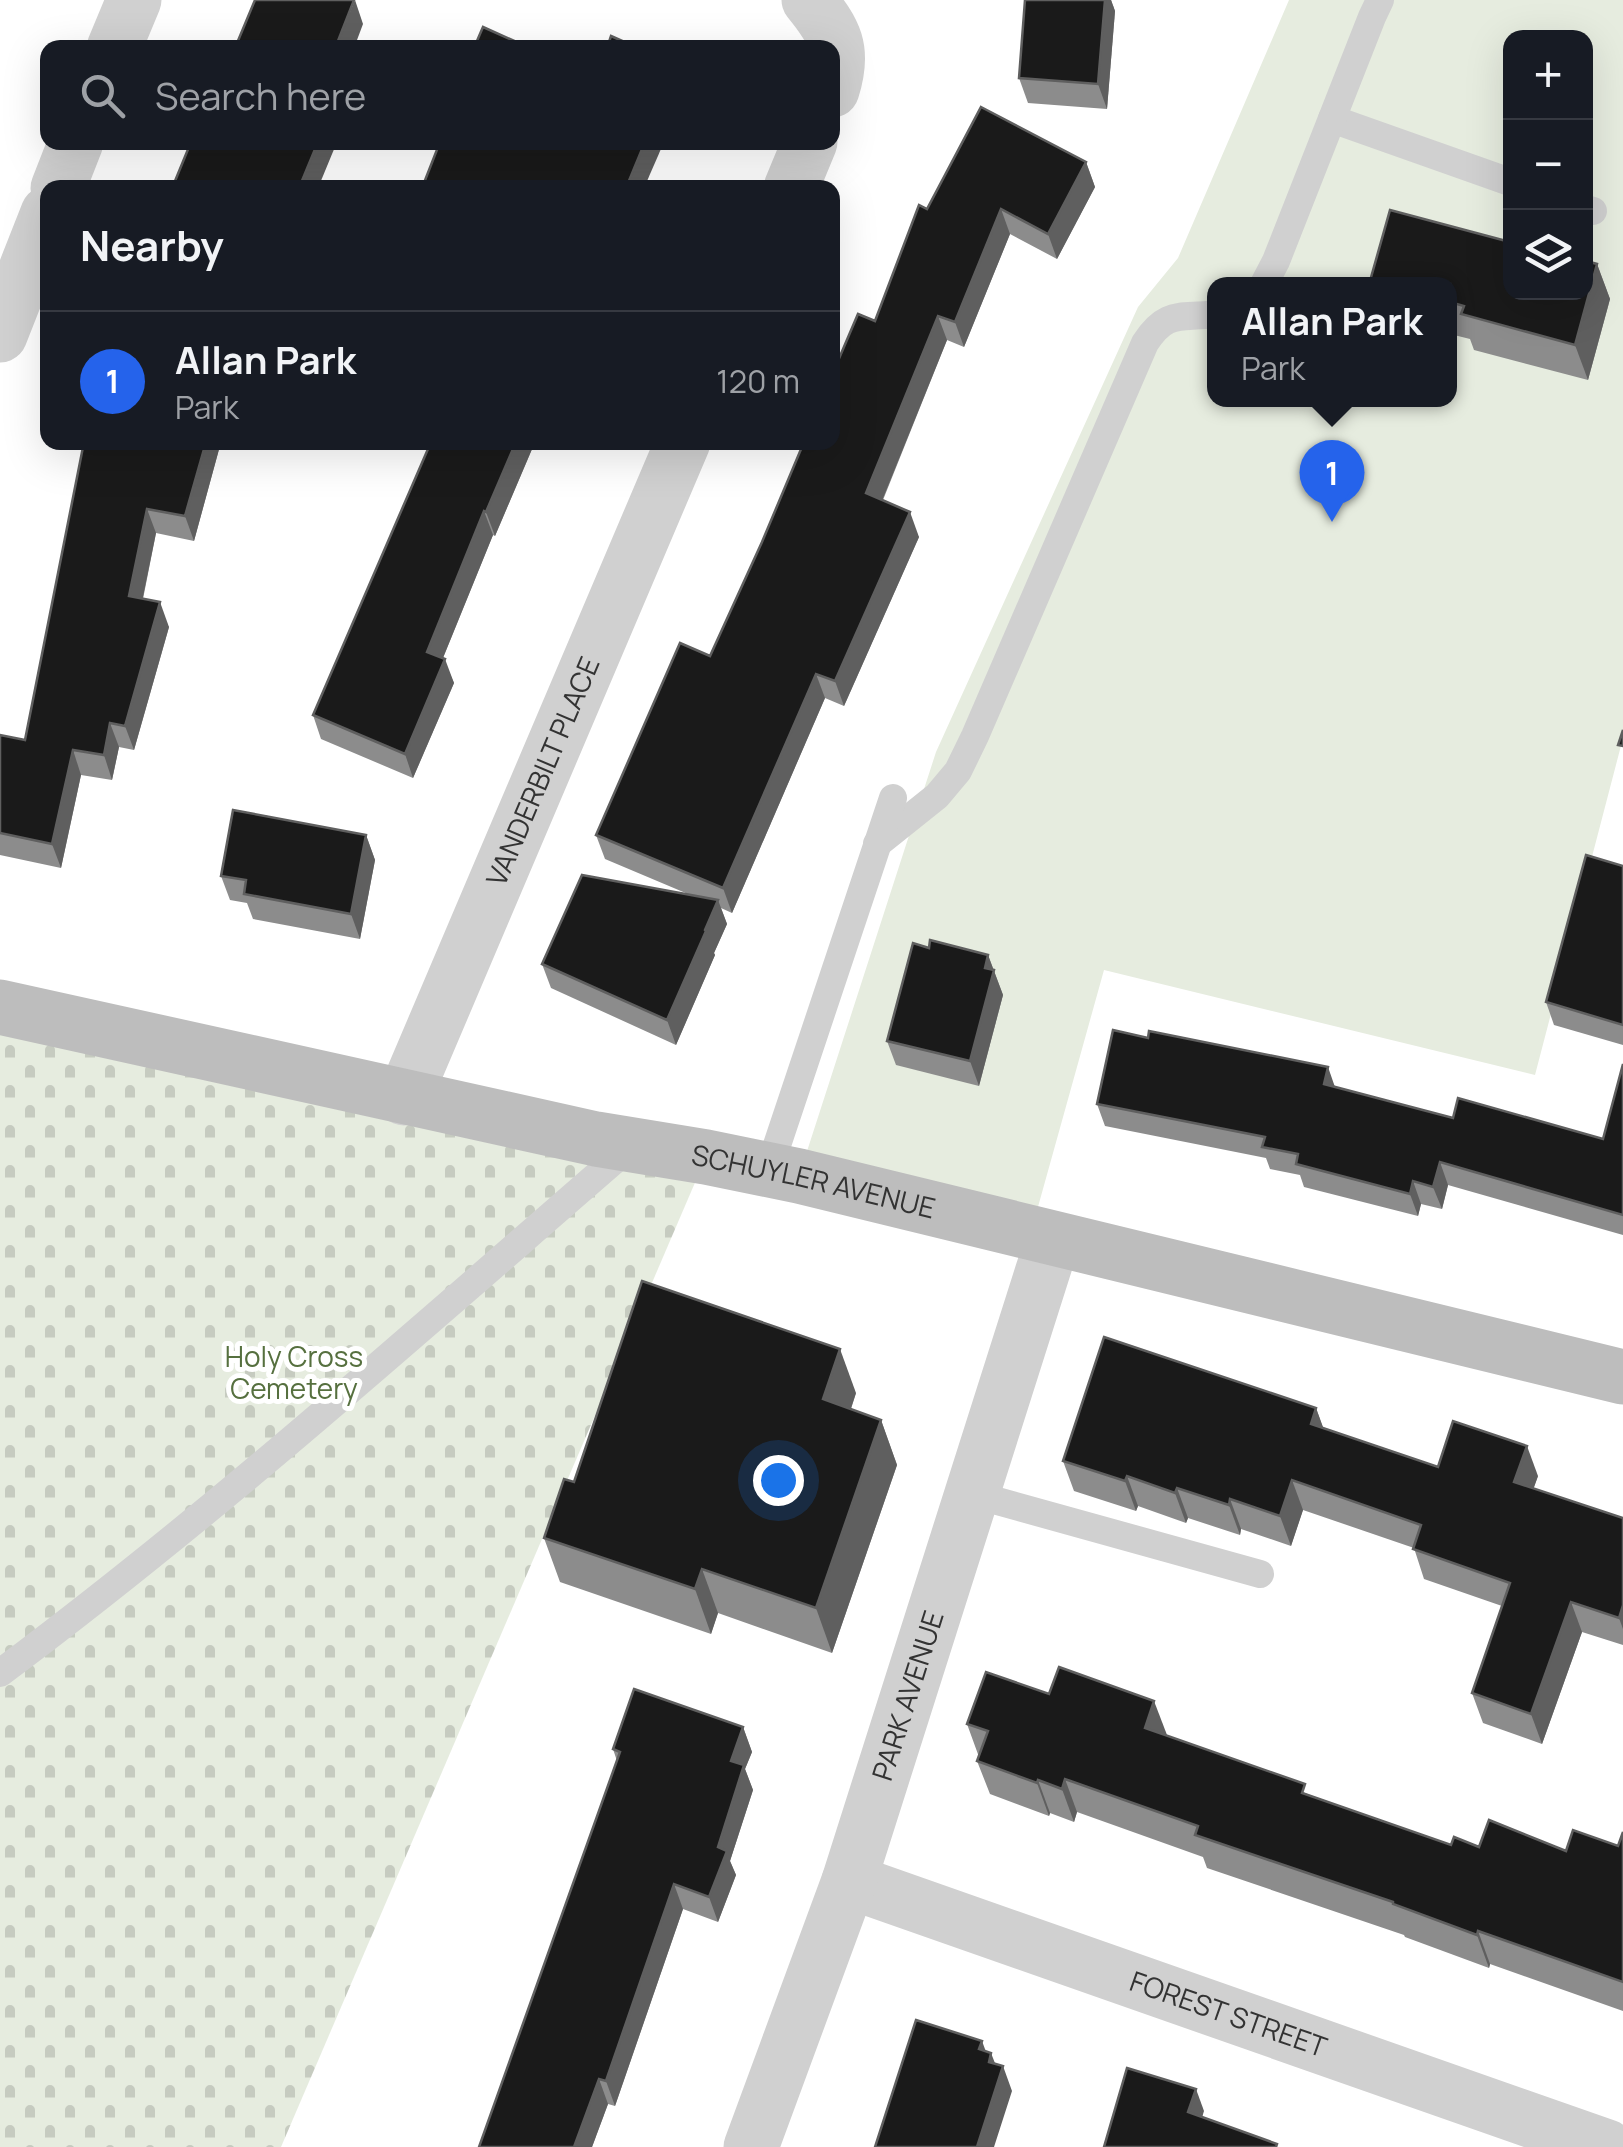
<!DOCTYPE html>
<html lang="en">
<head>
<meta charset="utf-8">
<style>
  :root { --surface:#171b24; --page:#20242c; --text:#f1f3f6; --muted:#9ea1a6; --line:#363941; --accent:#2563eb }
  body { margin:0; font-family:Manrope,sans-serif; background:var(--page); color:var(--text) }
  .controls { position:absolute; right:30px; top:30px; display:grid; overflow:hidden; border-radius:20px; box-shadow:0 10px 40px #0002 }
  .controls button { width:90px; height:90px; display:grid; place-items:center; padding:0; border:0; border-bottom:2px solid var(--line); background:var(--surface); color:var(--text); font:50px sans-serif }
  .you { position:absolute; left:778px; top:1480px; width:35px; height:35px; margin:-25px; border:8px solid #fff; border-radius:50%; background:#1a73e8; box-shadow:0 0 0 15px #1a73e833 }
  .badge { display:grid; place-items:center; width:65px; height:65px; border-radius:50%; background:var(--accent); color:#fff; font-size:32px; font-weight:700 }
  .pin { position:absolute; translate:-50% -82px; filter:drop-shadow(0 2px 5px #0008) }
  .pin::after { content:''; position:absolute; top:52px; width:35px; height:30px; background:inherit; clip-path:polygon(0 0,100% 0,50% 100%) }
  .popup { position:absolute; left:1207px; top:277px; width:250px; height:130px; box-sizing:border-box; display:grid; place-content:center; border-radius:20px; background:var(--surface); filter:drop-shadow(0 2px 8px #0005); font-size:32px; white-space:nowrap; color:var(--muted) }
  .popup b { font-size:38px; color:var(--text) }
  .popup::after { content:''; position:absolute; left:50%; top:100%; margin-left:-20px; border:20px solid transparent; border-top-color:var(--surface) }
  .list { margin:0; padding:0; list-style:none }
  h2 { display:flex; justify-content:space-between; align-items:center; height:130px; margin:0; padding:0 40px; font-size:42px }
  h2 small { font-size:32px; font-weight:400; color:var(--muted) }
  .list li { display:grid; grid-template-columns:65px 1fr auto; gap:30px; align-items:center; box-sizing:border-box; height:140px; padding:0 40px; border-top:2px solid var(--line) }
  .list b { display:block; font-size:38px; white-space:nowrap }
  .list p { margin:0; font-size:32px; white-space:nowrap; color:var(--muted) }
  .list em { font-size:32px; font-style:normal; color:var(--muted) }
  .icon { flex:none; width:55px; height:55px; fill:none; stroke:currentColor; stroke-width:2; stroke-linecap:round; stroke-linejoin:round }
  .map { position:relative; flex:none; width:1623px; height:2147px; overflow:hidden }
  .search { position:absolute; background:var(--surface); box-shadow:0 10px 40px #0002; left:40px; top:40px; width:800px; height:110px; display:flex; align-items:center; gap:25px; box-sizing:border-box; padding:0 35px; border-radius:20px; color:var(--muted); font-size:38px }
  .panel { position:absolute; background:var(--surface); box-shadow:0 10px 40px #0002; left:40px; top:180px; width:800px; height:270px; border-radius:20px }
  .map>svg:first-child { display:block }
  .cemetery { fill:url(#cemetery-stones) }
  .green { fill:#e6ecdf; fill-rule:evenodd }
  .lines { fill:none; stroke-linecap:round; stroke-linejoin:round }
  .lane { stroke:#d0d0d0; stroke-width:28 }
  .street { stroke:#d0d0d0; stroke-width:55 }
  .secondary { stroke:#bdbdbd; stroke-width:55 }
  .wall { fill:#8c8c8c }
  .shaded-wall { fill:#5f5f5f }
  .building { fill:#1a1a1a; stroke:#5f5f5f; stroke-width:2.5 }
  .labels { text-anchor:middle; stroke-width:10; stroke-linejoin:round; paint-order:stroke }
  .street-label { font-size:28px; fill:#333; stroke:#fff }
  .park-label { font-size:28px; fill:#56703f; stroke:#fff }
</style>
</head>
<body>
<div class="map">
<svg width="1623" height="2147" viewBox="0 0 1623 2147">
  <defs>
    <pattern id="cemetery-stones" width="16" height="16" patternUnits="userSpaceOnUse" patternTransform="scale(2.5)"><rect width="16" height="16" fill="#e6ecdf"/><path d="M2 7V4a2 2 0 0 1 4 0v3zM10 15v-3a2 2 0 0 1 4 0v3z" fill="#c6cbc0"/></pattern>
  </defs>
  <rect width="100%" height="100%" fill="#fff"/>
  <polygon class="cemetery" points="0,1007 706,1157 281,2147 0,2147"/>
  <path class="green" d="M1289,0H1623V738L1535,1075L1104,970L1031,1232L799,1176L936,752L1138,307L1178,258ZM1510,38H1586V292H1510ZM1214,284H1450V400H1214Z"/>
  <g class="lines">
    <g class="lane">
      <polyline points="1332,119 1510,182"/>
      <polyline points="1586,209 1593,211"/>
      <polyline points="1264,284 1276,261 1372,17 1380,0"/>
      <path d="M877,844L937,796L958,771L975,736L1145,343C1167,309 1181,319 1214,314"/>
      <polyline points="769,1169 893,798"/>
      <polyline points="972,1494 1260,1574"/>
      <path d="M0,1673C220,1509 424,1325 632,1145"/>
    </g>
    <g class="street">
      <path d="M809,0C835,32 845,49 832,90"/>
      <polyline points="114,48 134,0"/>
      <polyline points="58,188 76,142"/>
      <polyline points="791,188 810,142"/>
      <polyline points="0,335 48,213"/>
      <path id="s1" d="M404,1098L683,442"/>
      <path id="s2" d="M849,1881L1607,2147"/>
      <path id="s3" d="M751,2147L849,1881L1053,1239"/>
    </g>
    <path class="secondary" id="s4" d="M0,1007L596,1139L706,1157L799,1176L1623,1377"/>
  </g>
  <g class="wall">
    <polygon points="1025,0 1111,0 1115,11 1107,109 1028,103 1019,78"/>
    <polygon points="1086,162 1095,187 1057,259 1010,234 964,347 947,340 883,500 919,537 844,706 825,698 732,913 721,908 727,924 714,953 715,955 676,1045 551,988 542,964 688,894 605,859 596,835 710,656 875,321 927,209"/>
    <polygon points="1390,210 1510,242 1510,292 1586,292 1586,261 1597,264 1610,299 1588,380 1474,350 1470,339 1450,334 1450,284 1372,284 1370,281"/>
    <polygon points="84,442 221,442 194,541 156,533 143,599 169,627 134,750 119,747 112,780 81,775 61,868 0,855 0,735 25,740"/>
    <polygon points="431,442 535,442 495,536 493,535 443,658 454,683 413,778 321,739 313,715"/>
    <polygon points="366,835 375,860 360,939 253,919 247,903 230,900 221,876"/>
    <polygon points="1623,866 1623,1045 1554,1025 1546,1002"/>
    <polygon points="929,948 988,955 1003,995 979,1086 896,1065 887,1041"/>
    <polygon points="1623,1064 1623,1235 1448,1185 1442,1209 1421,1204 1418,1216 1304,1187 1300,1175 1270,1169 1266,1158 1105,1126 1097,1104 1335,1087 1453,1118 1603,1139"/>
    <polygon points="856,1393 851,1409 881,1420 897,1465 832,1653 718,1613 711,1634 560,1582 544,1538 574,1482"/>
    <polygon points="1316,1408 1323,1428 1438,1467 1538,1476 1533,1489 1623,1518 1623,1645 1582,1632 1542,1744 1483,1723 1472,1693 1502,1606 1424,1579 1414,1548 1303,1510 1291,1546 1241,1529 1240,1535 1188,1518 1186,1523 1138,1506 1136,1511 1074,1491 1063,1461"/>
    <polygon points="1049,1694 1166,1735 1310,1795 1451,1845 1566,1851 1618,1846 1623,1832 1623,2011 1490,1964 1489,1968 1405,1937 1404,1935 1207,1868 1203,1857 1077,1812 1074,1822 1050,1813 1049,1816 990,1794 977,1761 979,1757 967,1724"/>
    <polygon points="743,1727 752,1752 745,1769 753,1790 730,1861 736,1875 718,1922 683,1909 615,2106 608,2104 592,2147 617,1761 613,1749"/>
  </g>
  <g class="shaded-wall">
    <polygon points="355,0 363,24 354,48 340,48 338,41"/>
    <polygon points="1105,0 1111,0 1115,11 1107,109 1098,84"/>
    <polygon points="318,142 337,142 318,188 299,188"/>
    <polygon points="645,142 664,142 644,188 626,188"/>
    <polygon points="1086,162 1095,187 1057,259 1048,234"/>
    <polygon points="1001,209 1010,234 964,347 955,322"/>
    <polygon points="1597,264 1610,299 1588,380 1575,345"/>
    <polygon points="938,316 947,340 875,518 866,493"/>
    <polygon points="206,442 221,442 194,541 185,516"/>
    <polygon points="516,442 535,442 495,536 486,512"/>
    <polygon points="147,509 156,533 138,621 129,596"/>
    <polygon points="484,511 493,535 436,675 427,652"/>
    <polygon points="910,512 919,537 844,706 835,681"/>
    <polygon points="160,602 169,627 134,750 125,726"/>
    <polygon points="445,659 454,683 413,778 405,754"/>
    <polygon points="816,674 825,698 732,913 723,888"/>
    <polygon points="110,723 119,747 112,780 104,755"/>
    <polygon points="73,750 81,775 61,868 52,844"/>
    <polygon points="366,835 375,860 360,939 351,914"/>
    <polygon points="718,900 727,924 714,953 715,955 676,1045 667,1020"/>
    <polygon points="988,955 1003,995 979,1086 970,1061"/>
    <polygon points="1328,1067 1336,1090 1324,1084"/>
    <polygon points="1440,1162 1448,1185 1442,1209 1433,1187"/>
    <polygon points="1413,1181 1421,1204 1418,1216 1410,1194"/>
    <polygon points="840,1349 856,1393 839,1444 823,1399"/>
    <polygon points="1316,1408 1327,1438 1311,1424"/>
    <polygon points="881,1420 897,1465 832,1653 816,1608"/>
    <polygon points="1527,1446 1538,1476 1525,1513 1514,1482"/>
    <polygon points="1127,1476 1138,1506 1136,1511 1125,1481"/>
    <polygon points="1292,1480 1303,1510 1291,1546 1280,1516"/>
    <polygon points="1177,1488 1188,1518 1186,1523 1175,1493"/>
    <polygon points="1230,1499 1241,1529 1240,1535 1229,1505"/>
    <polygon points="702,1569 718,1613 711,1634 695,1589"/>
    <polygon points="1571,1602 1582,1632 1542,1744 1531,1714"/>
    <polygon points="1623,1605 1623,1629 1619,1618"/>
    <polygon points="1154,1701 1167,1735 1145,1728"/>
    <polygon points="743,1727 752,1752 745,1769 753,1790 730,1861 736,1875 718,1922 709,1897 731,1761"/>
    <polygon points="1065,1779 1077,1812 1074,1822 1062,1789"/>
    <polygon points="1038,1780 1050,1813 1049,1816 1037,1783"/>
    <polygon points="674,1884 683,1909 615,2106 606,2081"/>
    <polygon points="1478,1931 1490,1964 1489,1968 1477,1935"/>
    <polygon points="982,2041 989,2060 991,2053 1000,2076 1003,2066 1012,2091 994,2147 977,2147 979,2049"/>
    <polygon points="599,2079 608,2104 592,2147 574,2147"/>
    <polygon points="1196,2089 1204,2111 1197,2134 1188,2112"/>
  </g>
  <g class="building">
    <polygon points="255,0 354,0 338,41 351,48 235,48"/>
    <polygon points="1025,0 1105,0 1098,84 1019,78"/>
    <polygon points="483,27 530,48 474,48"/>
    <polygon points="611,36 638,48 607,48"/>
    <polygon points="981,107 1086,162 1048,234 1001,209 955,322 938,316 866,493 910,512 835,681 816,674 723,888 596,835 680,643 710,656 762,542 804,442 832,442 832,375 858,314 875,321 919,205 927,209"/>
    <polygon points="191,142 318,142 299,188 175,188 173,186"/>
    <polygon points="440,142 645,142 626,188 422,188"/>
    <polygon points="1390,210 1510,242 1510,292 1586,292 1586,261 1597,264 1575,345 1461,314 1464,306 1450,302 1450,284 1383,284 1370,281"/>
    <polygon points="84,442 206,442 185,516 147,509 129,596 160,602 125,726 110,723 104,755 73,750 52,844 0,833 0,735 25,740"/>
    <polygon points="431,442 516,442 486,512 484,511 427,652 445,659 405,754 313,715"/>
    <polygon points="1623,730 1623,746 1618,745"/>
    <polygon points="233,810 366,835 351,914 244,894 246,880 221,876"/>
    <polygon points="1586,855 1623,866 1623,1025 1546,1002"/>
    <polygon points="582,875 718,900 705,930 706,931 667,1020 542,964"/>
    <polygon points="930,940 988,955 985,968 994,970 970,1061 887,1041 913,943 929,948"/>
    <polygon points="1113,1030 1148,1038 1149,1031 1328,1067 1324,1084 1453,1118 1458,1098 1603,1139 1623,1064 1623,1215 1440,1162 1433,1187 1413,1181 1410,1194 1296,1164 1298,1154 1262,1147 1265,1137 1097,1104"/>
    <polygon points="642,1281 840,1349 823,1399 881,1420 816,1608 702,1569 695,1589 544,1538 564,1479 574,1482"/>
    <polygon points="1104,1337 1316,1408 1311,1424 1438,1467 1453,1421 1527,1446 1514,1482 1623,1518 1623,1605 1619,1618 1571,1602 1531,1714 1472,1693 1510,1583 1413,1549 1421,1525 1292,1480 1280,1516 1230,1499 1229,1505 1177,1488 1175,1493 1127,1476 1125,1481 1063,1461"/>
    <polygon points="1059,1667 1154,1701 1145,1728 1305,1784 1302,1793 1451,1845 1454,1837 1479,1847 1489,1820 1566,1851 1573,1830 1618,1846 1623,1832 1623,1982 1478,1931 1477,1935 1393,1904 1393,1902 1195,1835 1198,1826 1065,1779 1062,1789 1038,1780 1037,1783 977,1761 988,1731 967,1724 986,1672 1049,1694"/>
    <polygon points="634,1689 743,1727 731,1761 744,1765 718,1847 727,1851 709,1897 674,1884 606,2081 599,2079 574,2147 479,2147 620,1752 613,1749"/>
    <polygon points="916,2020 982,2041 979,2049 991,2053 989,2062 1003,2066 977,2147 875,2147"/>
    <polygon points="1127,2068 1196,2089 1188,2112 1277,2144 1276,2147 1104,2147"/>
  </g>
  <g class="labels">
    <g class="street-label">
      <text dy="10" stroke="none"><textPath href="#s1" startOffset="355">VANDERBILT PLACE</textPath></text>
      <text dy="10" stroke="none"><textPath href="#s4" startOffset="832">SCHUYLER AVENUE</textPath></text>
      <text dy="10" stroke="none"><textPath href="#s3" startOffset="478">PARK AVENUE</textPath></text>
      <text dy="10" stroke="none"><textPath href="#s2" startOffset="402">FOREST STREET</textPath></text>
    </g>
    <g class="park-label">
      <text x="294" y="1367">Holy Cross<tspan x="294" dy="32">Cemetery</tspan></text>
    </g>
  </g>
</svg>
<div class="controls">
<button>+</button>
<button>−</button>
<button><svg class="icon" aria-label="layers" viewBox="0 0 24 24"><path d="M12 4l9 5-9 5-9-5zM3 14l9 5 9-5"/></svg></button>
</div>
<div class="you"></div>
<div class="pin badge" style="left:1332px;top:522px">1</div>
<div class="popup"><b>Allan Park</b>Park</div>
<div class="search"><svg class="icon" aria-label="search" viewBox="0 0 24 24"><circle cx="10" cy="10" r="6"/><path d="M15 15l6 6"/></svg>Search here</div>
<section class="panel">
<h2>Nearby<small></small></h2>
<ul class="list">
<li><span class="badge">1</span><div><b>Allan Park</b><p>Park</p></div><em>120 m</em></li>
</ul>
</section>
</div>
</body>
</html>
